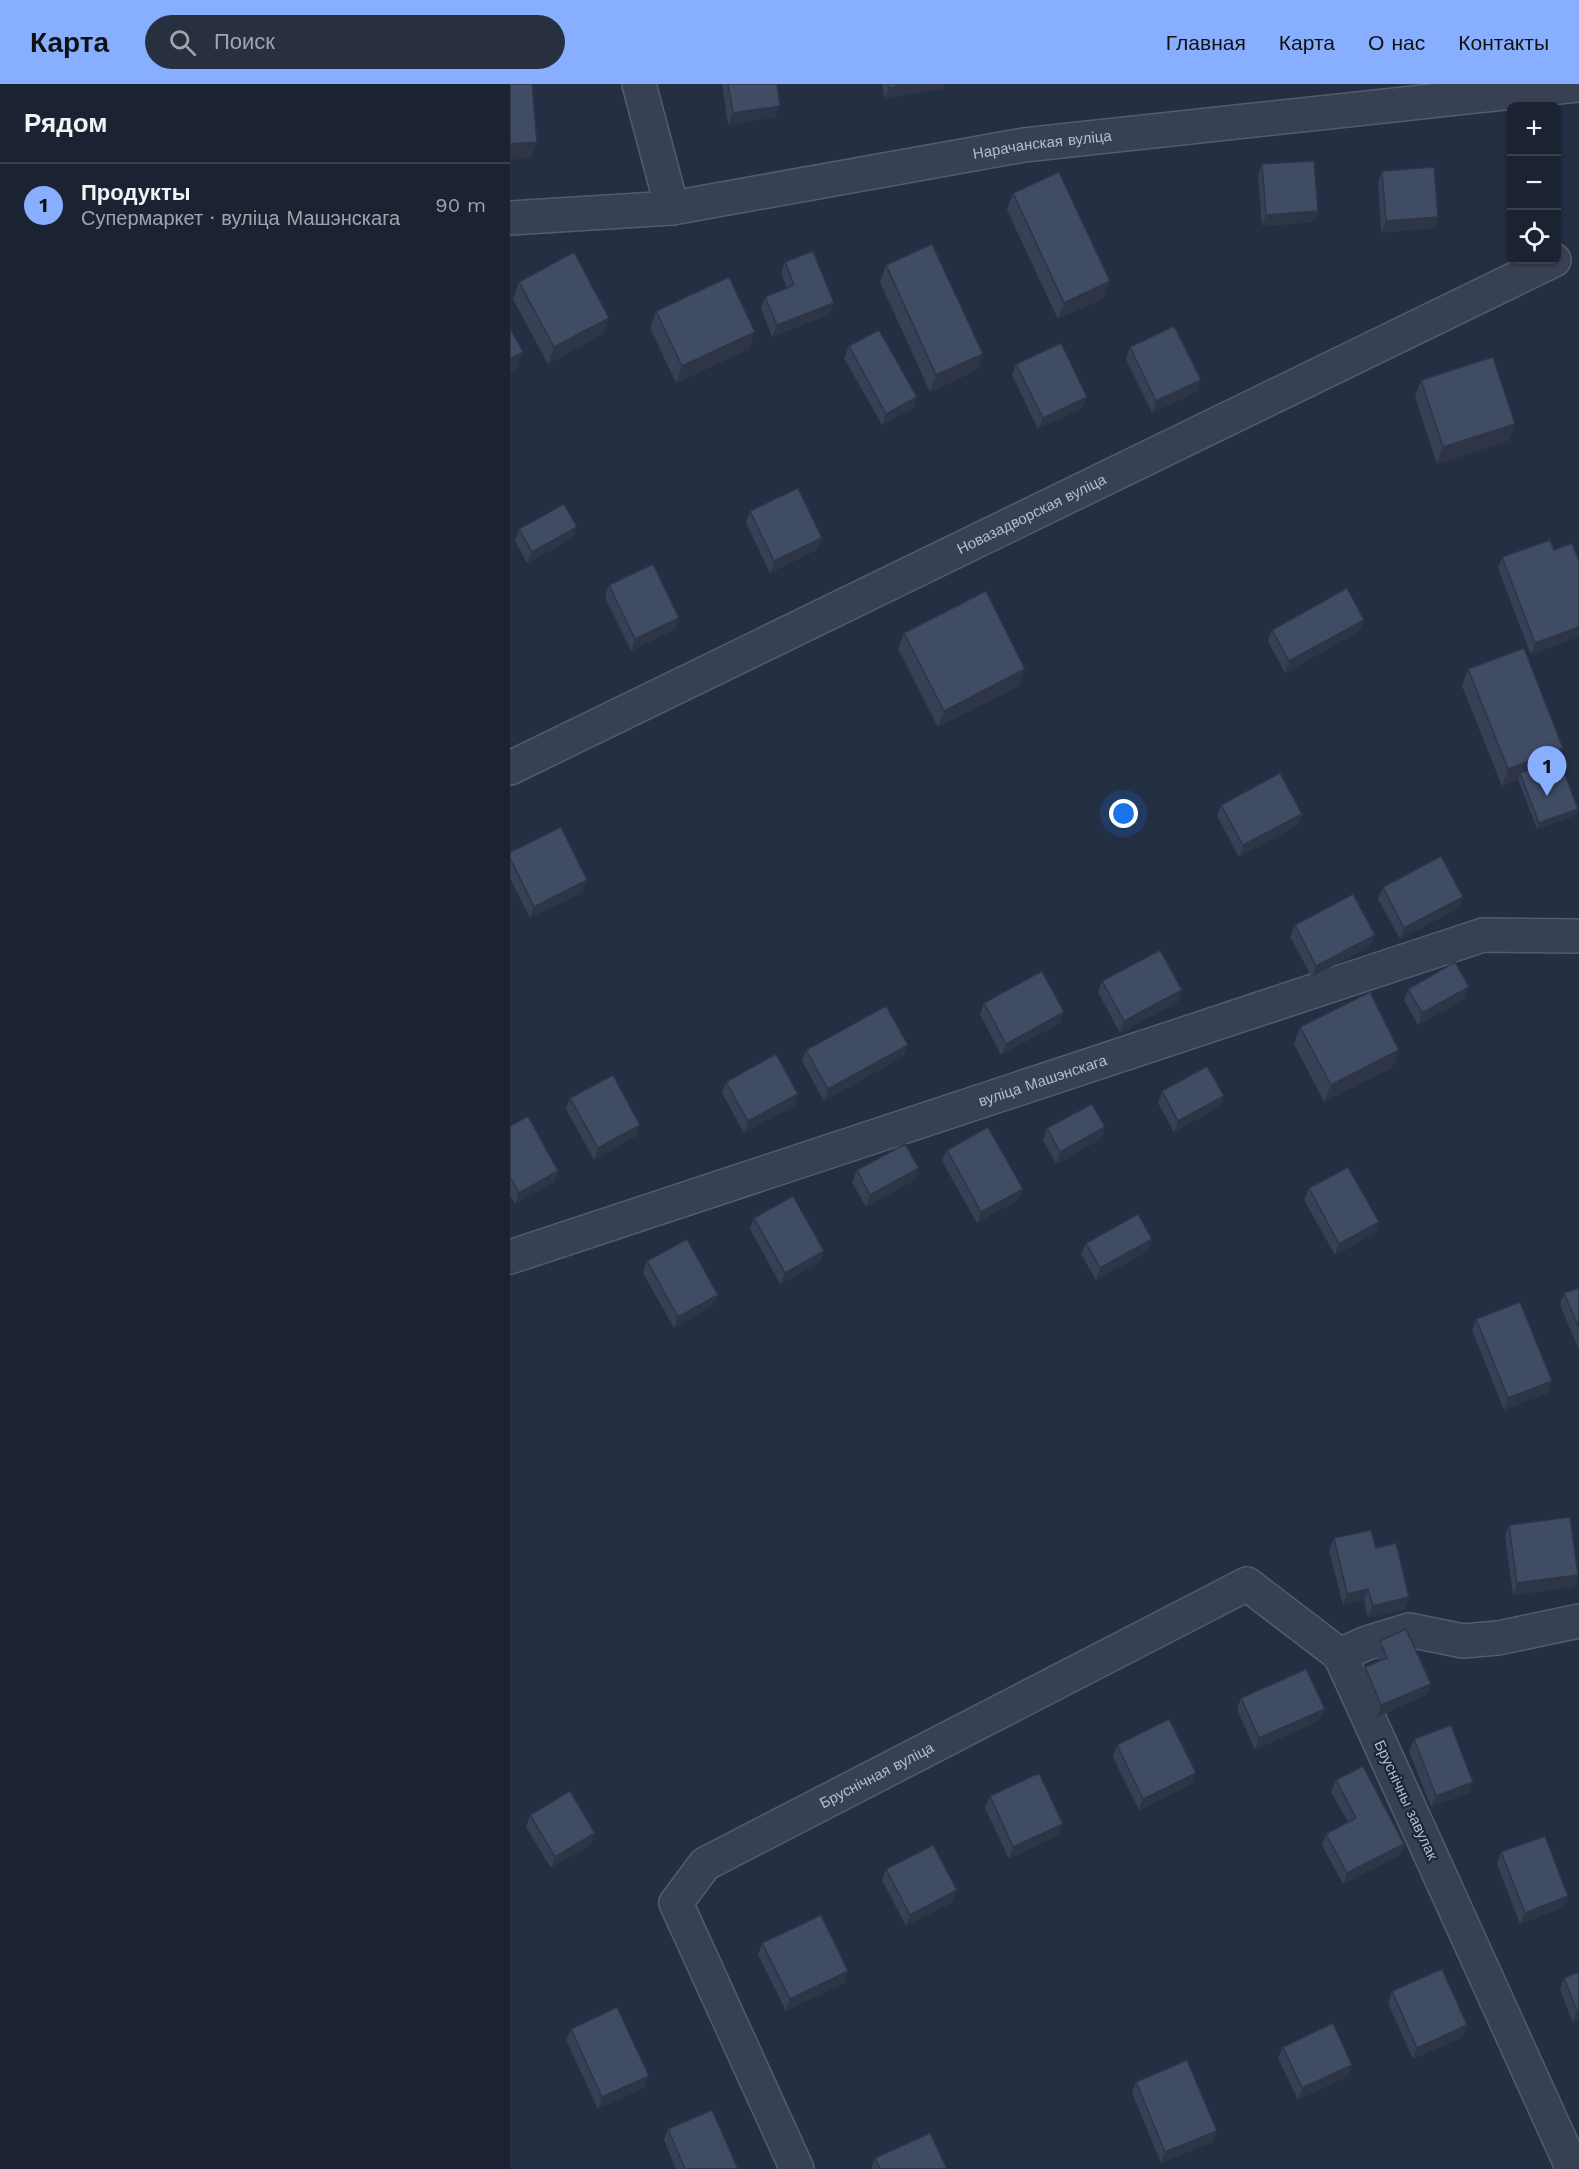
<!DOCTYPE html>
<html lang="ru">
<head>
<meta charset="utf-8">
<style>
  :root { --surface:#1b2333; --page:#282f3f; --text:#f1f3f6; --muted:#a0a4ac; --line:#39404e; --accent:#88aeff }
  body { margin:0; font-family:"Work Sans",sans-serif; background:var(--page); color:var(--text) }
  .controls { position:absolute; right:18px; top:18px; display:grid; overflow:hidden; border-radius:9px; box-shadow:0 2px 4px #0004 }
  .controls button { width:54px; height:54px; display:grid; place-items:center; padding:0; border:0; border-bottom:2px solid var(--line); background:var(--surface); color:var(--text); font:30px sans-serif }
  .you { position:absolute; left:614px; top:730px; width:21px; height:21px; margin:-15px; border:4px solid #fff; border-radius:50%; background:#1a73e8; box-shadow:0 0 0 9px #1a73e833 }
  .badge { display:grid; place-items:center; width:39px; height:39px; border-radius:50%; background:var(--accent); color:#111; font-size:20px; font-weight:700 }
  .pin { position:absolute; translate:-50% -50px; filter:drop-shadow(0 2px 3px #0008) }
  .pin::after { content:''; position:absolute; top:32px; width:21px; height:18px; background:inherit; clip-path:polygon(0 0,100% 0,50% 100%) }
  .list { margin:0; padding:0; list-style:none }
  h2 { display:flex; justify-content:space-between; align-items:center; height:78px; margin:0; padding:0 24px; font-size:26px }
  h2 small { font-size:20px; font-weight:400; color:var(--muted) }
  .list li { display:grid; grid-template-columns:39px 1fr auto; gap:18px; align-items:center; box-sizing:border-box; height:84px; padding:0 24px; border-top:2px solid var(--line) }
  .list b { display:block; font-size:22px; white-space:nowrap }
  .list p { margin:0; font-size:20px; white-space:nowrap; color:var(--muted) }
  .list em { font-size:20px; font-style:normal; color:var(--muted) }
  .icon { flex:none; width:33px; height:33px; fill:none; stroke:currentColor; stroke-width:2; stroke-linecap:round; stroke-linejoin:round }
  .map { position:relative; flex:none; width:1069px; height:2085px; overflow:hidden }
  header { display:flex; align-items:center; gap:36px; box-sizing:border-box; height:84px; padding:0 30px; background:var(--accent); color:#111 }
  header strong { font-size:28px }
  nav { display:flex; gap:33px; margin-inline-start:auto; font-size:21px }
  .search { width:420px; height:54px; background:var(--page); display:flex; align-items:center; gap:15px; box-sizing:border-box; padding:0 21px; border-radius:33px; color:var(--muted); font-size:22px }
  main { display:flex }
  aside { flex:1; background:var(--surface) }
  .map>svg:first-child { display:block }
  .lines { fill:none; stroke-linecap:round; stroke-linejoin:round }
  .street-casing { stroke:#535c6d; stroke-width:36 }
  .street { stroke:#384153; stroke-width:33 }
  .wall { fill:#374156 }
  .shaded-wall { fill:#2d3546 }
  .building { fill:#404c64; stroke:#2d3546; stroke-width:1.5 }
  .labels { text-anchor:middle; stroke-width:4.5; stroke-linejoin:round; paint-order:stroke }
  .street-label { font-size:15px; fill:#b5bdcd; stroke:#1d2638 }
</style>
</head>
<body>
<header>
<strong>Карта</strong>
<div class="search"><svg class="icon" aria-label="search" viewBox="0 0 24 24"><circle cx="10" cy="10" r="6"/><path d="M15 15l6 6"/></svg>Поиск</div>
<nav><a>Главная</a><a>Карта</a><a>О нас</a><a>Контакты</a></nav>
</header>
<main>
<aside>
<h2>Рядом<small></small></h2>
<ul class="list">
<li><span class="badge">1</span><div><b>Продукты</b><p>Супермаркет · вуліца Машэнскага</p></div><em>90 m</em></li>
</ul>
</aside>
<div class="map">
<svg width="1069" height="2085" viewBox="0 0 1069 2085">
  <rect width="100%" height="100%" fill="#242f44"/>
  <g class="lines">
    <defs>
      <g id="street">
        <polyline points="129,0 162,124"/>
        <path id="s1" d="M0,134L162,124L514,61L1069,1"/>
        <path id="s2" d="M0,684L1044,176"/>
        <path id="s3" d="M0,1173L973,851L1069,852"/>
        <path id="s4" d="M287,2085L166,1819L195,1780L737,1500L830,1571"/>
        <polyline points="1063,2085 830,1571 857,1559 899,1546 953,1557 988,1554 1069,1537"/>
      </g>
    </defs>
    <use href="#street" class="street-casing"/>
    <use href="#street" class="street"/>
  </g>
  <g class="wall">
    <polygon points="212,0 267,0 266,33 218,41"/>
    <polygon points="372,0 435,0 434,4 375,15"/>
    <polygon points="752,80 808,127 804,138 752,142 748,92"/>
    <polygon points="872,87 924,144 871,149 868,98"/>
    <polygon points="503,109 594,214 548,235 497,126"/>
    <polygon points="275,178 324,219 320,230 262,253 251,224 255,213 277,204 271,189"/>
    <polygon points="376,181 473,270 467,286 420,308 370,198"/>
    <polygon points="9,198 93,250 38,280 3,215"/>
    <polygon points="146,227 239,265 166,299 140,244"/>
    <polygon points="339,262 407,313 403,324 372,341 334,274"/>
    <polygon points="620,263 691,296 686,308 642,329 616,275"/>
    <polygon points="506,280 577,313 572,324 528,345 502,291"/>
    <polygon points="911,296 1005,340 999,356 927,380 905,313"/>
    <polygon points="240,427 308,465 260,489 236,439"/>
    <polygon points="9,445 63,454 17,479 5,457"/>
    <polygon points="1062,459 1021,571 988,484 992,473 1044,466"/>
    <polygon points="99,501 169,534 165,545 121,567 95,513"/>
    <polygon points="854,536 850,547 775,589 758,557 762,546"/>
    <polygon points="394,549 515,585 509,602 428,643 388,565"/>
    <polygon points="958,585 1068,725 1066,731 1027,745 1008,695 992,702 952,602"/>
    <polygon points="711,721 792,730 787,742 729,773 707,732"/>
    <polygon points="0,768 73,808 20,834 0,794"/>
    <polygon points="873,803 949,824 890,855 868,815"/>
    <polygon points="785,841 865,851 860,862 802,893 780,853"/>
    <polygon points="592,897 668,918 610,949 588,908"/>
    <polygon points="898,905 955,915 908,941 894,916"/>
    <polygon points="474,919 550,939 491,971 470,930"/>
    <polygon points="790,943 883,983 814,1018 784,960"/>
    <polygon points="296,966 394,972 314,1017 292,977"/>
    <polygon points="216,998 288,1010 284,1022 234,1049 212,1009"/>
    <polygon points="652,1007 714,1012 709,1023 664,1048 648,1019"/>
    <polygon points="60,1014 126,1052 84,1076 56,1025"/>
    <polygon points="0,1042 48,1087 44,1098 5,1120 0,1112"/>
    <polygon points="537,1044 591,1055 546,1080 533,1056"/>
    <polygon points="437,1066 508,1116 467,1139 432,1077"/>
    <polygon points="347,1086 405,1096 356,1123 342,1098"/>
    <polygon points="799,1104 865,1149 825,1171 794,1116"/>
    <polygon points="244,1134 314,1167 310,1178 270,1200 240,1145"/>
    <polygon points="576,1159 638,1167 586,1196 571,1170"/>
    <polygon points="137,1177 208,1211 203,1222 164,1244 133,1189"/>
    <polygon points="1069,1204 1069,1266 1050,1221 1054,1209"/>
    <polygon points="966,1235 1038,1309 994,1326 962,1246"/>
    <polygon points="999,1441 1068,1491 1064,1503 1003,1511 995,1452"/>
    <polygon points="824,1454 866,1464 899,1513 895,1525 858,1534 854,1516 833,1521 819,1466"/>
    <polygon points="870,1557 921,1600 916,1611 867,1633 851,1595 855,1583 869,1577 865,1568"/>
    <polygon points="731,1614 810,1636 745,1666 727,1625"/>
    <polygon points="904,1655 963,1698 959,1709 921,1723 899,1667"/>
    <polygon points="607,1661 686,1689 682,1700 629,1726 603,1673"/>
    <polygon points="826,1696 894,1760 890,1771 833,1800 812,1761 816,1750 838,1738 821,1708"/>
    <polygon points="480,1712 549,1751 499,1775 475,1724"/>
    <polygon points="20,1731 81,1760 41,1784 16,1743"/>
    <polygon points="991,1768 1058,1812 1054,1823 1010,1840 987,1780"/>
    <polygon points="376,1785 443,1818 396,1842 372,1796"/>
    <polygon points="252,1859 338,1887 334,1899 276,1927 248,1871"/>
    <polygon points="1069,1888 1069,1936 1063,1939 1050,1905 1054,1894"/>
    <polygon points="882,1907 957,1941 953,1953 903,1975 878,1919"/>
    <polygon points="61,1945 134,2004 88,2025 56,1956"/>
    <polygon points="773,1963 838,1992 788,2016 768,1974"/>
    <polygon points="626,1998 703,2058 651,2079 622,2009"/>
    <polygon points="158,2045 228,2085 166,2085 154,2056"/>
    <polygon points="365,2074 437,2085 361,2085"/>
  </g>
  <g class="shaded-wall">
    <polygon points="397,0 435,0 434,4 375,15 379,4"/>
    <polygon points="270,22 266,33 218,41 223,29"/>
    <polygon points="27,58 21,74 0,76 0,60"/>
    <polygon points="808,127 804,138 752,142 756,131"/>
    <polygon points="928,133 924,144 871,149 876,137"/>
    <polygon points="600,197 594,214 548,235 554,219"/>
    <polygon points="324,219 320,230 262,253 267,241"/>
    <polygon points="99,234 93,250 38,280 44,263"/>
    <polygon points="245,248 239,265 166,299 172,282"/>
    <polygon points="13,268 7,285 0,289 0,275"/>
    <polygon points="473,270 467,286 420,308 426,291"/>
    <polygon points="691,296 686,308 642,329 646,317"/>
    <polygon points="407,313 403,324 372,341 376,330"/>
    <polygon points="577,313 572,324 528,345 533,334"/>
    <polygon points="1005,340 999,356 927,380 933,363"/>
    <polygon points="67,443 63,454 17,479 22,468"/>
    <polygon points="312,454 308,465 260,489 264,477"/>
    <polygon points="169,534 165,545 121,567 125,555"/>
    <polygon points="854,536 850,547 775,589 779,577"/>
    <polygon points="1069,543 1069,553 1021,571 1025,559"/>
    <polygon points="515,585 509,602 428,643 434,627"/>
    <polygon points="1053,664 1047,680 1010,689 1008,695 992,702 998,685"/>
    <polygon points="1068,725 1066,731 1027,745 1029,739"/>
    <polygon points="792,730 787,742 729,773 733,761"/>
    <polygon points="77,796 73,808 20,834 24,823"/>
    <polygon points="953,813 949,824 890,855 894,844"/>
    <polygon points="865,851 860,862 802,893 806,882"/>
    <polygon points="959,903 955,915 908,941 912,929"/>
    <polygon points="672,906 668,918 610,949 614,937"/>
    <polygon points="554,928 550,939 491,971 496,960"/>
    <polygon points="398,961 394,972 314,1017 318,1005"/>
    <polygon points="889,966 883,983 814,1018 821,1001"/>
    <polygon points="288,1010 284,1022 234,1049 238,1037"/>
    <polygon points="714,1012 709,1023 664,1048 668,1037"/>
    <polygon points="130,1041 126,1052 84,1076 88,1064"/>
    <polygon points="595,1043 591,1055 546,1080 550,1068"/>
    <polygon points="409,1084 405,1096 356,1123 360,1111"/>
    <polygon points="48,1087 44,1098 5,1120 9,1109"/>
    <polygon points="513,1105 508,1116 467,1139 471,1128"/>
    <polygon points="869,1138 865,1149 825,1171 829,1160"/>
    <polygon points="642,1155 638,1167 586,1196 590,1184"/>
    <polygon points="314,1167 310,1178 270,1200 275,1189"/>
    <polygon points="208,1211 203,1222 164,1244 168,1233"/>
    <polygon points="1042,1297 1038,1309 994,1326 998,1314"/>
    <polygon points="1068,1491 1064,1503 1003,1511 1007,1499"/>
    <polygon points="858,1505 854,1516 833,1521 837,1510"/>
    <polygon points="899,1513 895,1525 858,1534 863,1522"/>
    <polygon points="921,1600 916,1611 867,1633 871,1621"/>
    <polygon points="815,1625 810,1636 745,1666 749,1654"/>
    <polygon points="686,1689 682,1700 629,1726 633,1715"/>
    <polygon points="963,1698 959,1709 921,1723 926,1712"/>
    <polygon points="553,1740 549,1751 499,1775 503,1763"/>
    <polygon points="85,1749 81,1760 41,1784 45,1773"/>
    <polygon points="894,1760 890,1771 833,1800 837,1789"/>
    <polygon points="447,1806 443,1818 396,1842 400,1831"/>
    <polygon points="1058,1812 1054,1823 1010,1840 1015,1829"/>
    <polygon points="338,1887 334,1899 276,1927 280,1915"/>
    <polygon points="1069,1926 1069,1936 1063,1939 1067,1927"/>
    <polygon points="957,1941 953,1953 903,1975 907,1964"/>
    <polygon points="842,1981 838,1992 788,2016 792,2004"/>
    <polygon points="139,1992 134,2004 88,2025 92,2013"/>
    <polygon points="707,2047 703,2058 651,2079 655,2068"/>
  </g>
  <g class="building">
    <polygon points="0,0 22,0 27,58 0,60"/>
    <polygon points="218,0 267,0 270,22 223,29"/>
    <polygon points="378,0 397,0 379,4"/>
    <polygon points="804,77 808,127 756,131 752,80"/>
    <polygon points="924,83 928,133 876,137 872,87"/>
    <polygon points="549,88 600,197 554,219 503,109"/>
    <polygon points="422,160 473,270 426,291 376,181"/>
    <polygon points="303,167 324,219 267,241 255,213 284,201 275,178"/>
    <polygon points="64,168 99,234 44,263 9,198"/>
    <polygon points="219,193 245,248 172,282 146,227"/>
    <polygon points="664,242 691,296 646,317 620,263"/>
    <polygon points="0,244 13,268 0,275"/>
    <polygon points="369,246 407,313 376,330 339,262"/>
    <polygon points="551,259 577,313 533,334 506,280"/>
    <polygon points="983,273 1005,340 933,363 911,296"/>
    <polygon points="288,404 312,454 264,477 240,427"/>
    <polygon points="54,420 67,443 22,468 9,445"/>
    <polygon points="1040,456 1044,466 1062,459 1069,477 1069,543 1025,559 992,473"/>
    <polygon points="143,480 169,534 125,555 99,501"/>
    <polygon points="837,504 854,536 779,577 762,546"/>
    <polygon points="476,507 515,585 434,627 394,549"/>
    <polygon points="1014,564 1053,664 998,685 958,585"/>
    <polygon points="1049,674 1068,725 1029,739 1010,689"/>
    <polygon points="770,689 792,730 733,761 711,721"/>
    <polygon points="51,743 77,796 24,823 0,774 0,768"/>
    <polygon points="931,772 953,813 894,844 873,803"/>
    <polygon points="843,810 865,851 806,882 785,841"/>
    <polygon points="650,866 672,906 614,937 592,897"/>
    <polygon points="945,878 959,903 912,929 898,905"/>
    <polygon points="532,887 554,928 496,960 474,919"/>
    <polygon points="860,908 889,966 821,1001 790,943"/>
    <polygon points="376,922 398,961 318,1005 296,966"/>
    <polygon points="266,970 288,1010 238,1037 216,998"/>
    <polygon points="697,982 714,1012 668,1037 652,1007"/>
    <polygon points="103,991 130,1041 88,1064 60,1014"/>
    <polygon points="582,1020 595,1043 550,1068 537,1044"/>
    <polygon points="18,1032 48,1087 9,1109 0,1093 0,1042"/>
    <polygon points="478,1043 513,1105 471,1128 437,1066"/>
    <polygon points="395,1060 409,1084 360,1111 347,1086"/>
    <polygon points="838,1083 869,1138 829,1160 799,1104"/>
    <polygon points="283,1112 314,1167 275,1189 244,1134"/>
    <polygon points="628,1130 642,1155 590,1184 576,1159"/>
    <polygon points="177,1155 208,1211 168,1233 137,1177"/>
    <polygon points="1069,1204 1069,1244 1054,1209"/>
    <polygon points="1010,1218 1042,1297 998,1314 966,1235"/>
    <polygon points="1060,1433 1068,1491 1007,1499 999,1441"/>
    <polygon points="861,1446 866,1464 886,1459 899,1513 863,1522 858,1505 837,1510 824,1454"/>
    <polygon points="896,1545 921,1600 871,1621 855,1583 877,1574 870,1557"/>
    <polygon points="796,1585 815,1625 749,1654 731,1614"/>
    <polygon points="659,1635 686,1689 633,1715 607,1661"/>
    <polygon points="941,1641 963,1698 926,1712 904,1655"/>
    <polygon points="853,1682 894,1760 837,1789 816,1750 846,1734 826,1696"/>
    <polygon points="529,1689 553,1740 503,1763 480,1712"/>
    <polygon points="60,1707 85,1749 45,1773 20,1731"/>
    <polygon points="1035,1752 1058,1812 1015,1829 991,1768"/>
    <polygon points="423,1761 447,1806 400,1831 376,1785"/>
    <polygon points="311,1831 338,1887 280,1915 252,1859"/>
    <polygon points="932,1885 957,1941 907,1964 882,1907"/>
    <polygon points="1069,1888 1069,1926 1067,1927 1054,1894"/>
    <polygon points="107,1923 139,1992 92,2013 61,1945"/>
    <polygon points="823,1939 842,1981 792,2004 773,1963"/>
    <polygon points="677,1976 707,2047 655,2068 626,1998"/>
    <polygon points="202,2026 228,2085 175,2085 158,2045"/>
    <polygon points="420,2049 437,2085 370,2085 365,2074"/>
  </g>
  <g class="labels">
    <g class="street-label">
      <text dy="5" stroke="none"><textPath href="#s1" startOffset="538">Нарачанская вуліца</textPath></text>
      <text dy="5" stroke="none"><textPath href="#s2" startOffset="580">Новазадворская вуліца</textPath></text>
      <text dy="5" stroke="none"><textPath href="#s3" startOffset="561">вуліца Машэнскага</textPath></text>
      <text dy="5" stroke="none"><textPath href="#s4" startOffset="534">Бруснічная вуліца</textPath></text>
      <text transform="translate(896 1716) rotate(65)" y="5">Бруснічны завулак</text>
    </g>
  </g>
</svg>
<div class="controls">
<button>+</button>
<button>−</button>
<button><svg class="icon" aria-label="locate" viewBox="0 0 24 24"><circle cx="12" cy="12" r="6"/><path d="M12 2v4M12 18v4M2 12h4M18 12h4"/></svg></button>
</div>
<div class="you"></div>
<div class="pin badge" style="left:1037px;top:712px">1</div>
</div>
</main>
</body>
</html>
